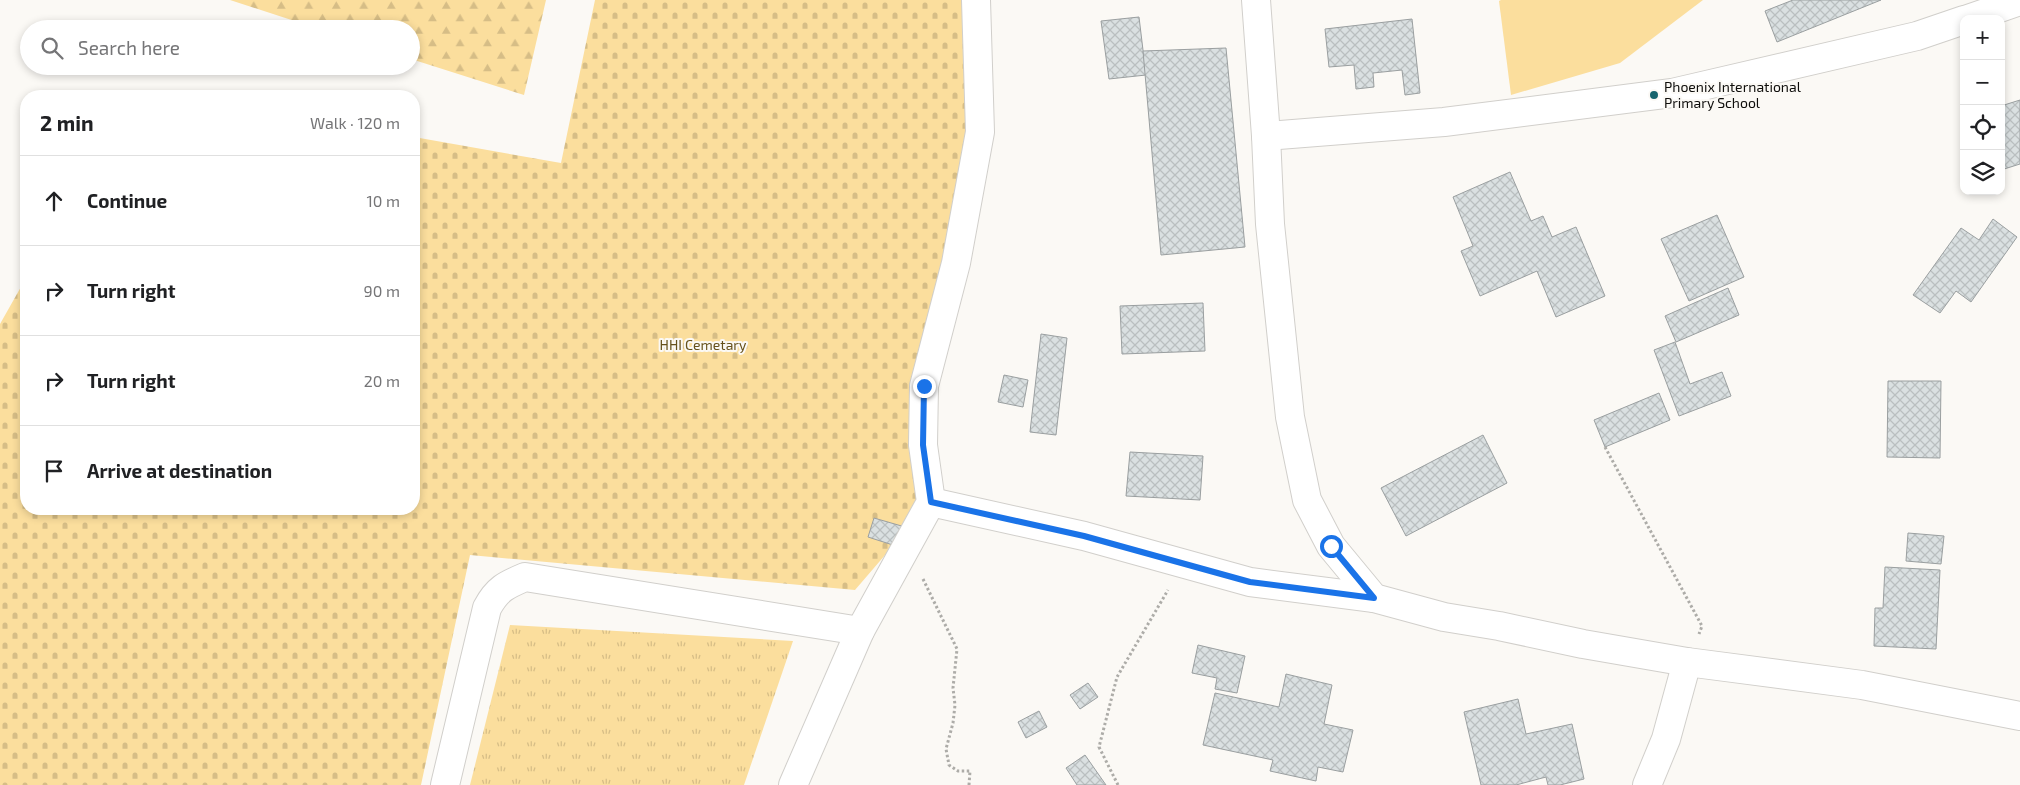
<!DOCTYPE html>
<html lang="en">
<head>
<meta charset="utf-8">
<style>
  :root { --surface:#fff; --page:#f2f2f2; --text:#202124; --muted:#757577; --line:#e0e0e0 }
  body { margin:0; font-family:"Exo 2",sans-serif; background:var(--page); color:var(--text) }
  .controls { position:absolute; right:15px; top:15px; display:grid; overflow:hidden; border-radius:10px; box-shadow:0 2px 8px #0003 }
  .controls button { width:45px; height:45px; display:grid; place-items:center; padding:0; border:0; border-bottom:1px solid var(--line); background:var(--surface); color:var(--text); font:25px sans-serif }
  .stop { position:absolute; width:15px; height:15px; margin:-11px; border:4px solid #1a73e8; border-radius:50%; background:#fff }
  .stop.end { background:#1a73e8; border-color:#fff; box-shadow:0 1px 5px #0008 }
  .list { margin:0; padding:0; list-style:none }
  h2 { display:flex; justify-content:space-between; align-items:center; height:65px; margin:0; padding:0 20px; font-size:21px }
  h2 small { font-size:16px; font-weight:400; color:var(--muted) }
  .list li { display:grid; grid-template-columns:32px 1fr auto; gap:15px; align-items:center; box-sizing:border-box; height:90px; padding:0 20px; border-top:1px solid var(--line) }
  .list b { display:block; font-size:19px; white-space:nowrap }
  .list em { font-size:16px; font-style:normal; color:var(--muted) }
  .icon { flex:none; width:28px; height:28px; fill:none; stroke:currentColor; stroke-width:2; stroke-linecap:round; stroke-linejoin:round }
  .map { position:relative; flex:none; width:2020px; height:785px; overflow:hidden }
  .search { position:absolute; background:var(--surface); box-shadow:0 2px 8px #0003; left:20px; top:20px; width:400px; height:55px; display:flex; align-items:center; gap:12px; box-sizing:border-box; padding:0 18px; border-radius:28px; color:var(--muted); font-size:19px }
  .panel { position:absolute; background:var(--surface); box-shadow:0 2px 8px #0003; left:20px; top:90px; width:400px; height:425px; border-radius:20px }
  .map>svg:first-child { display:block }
  .grass { fill:url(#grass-tufts) }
  .forest { fill:url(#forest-firs) }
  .cemetery { fill:url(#cemetery-stones) }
  .garden { fill:#fbde9d }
  .building { fill:url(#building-cross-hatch); stroke:#9a9fa0 }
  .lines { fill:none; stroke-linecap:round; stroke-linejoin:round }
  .minor-casing { stroke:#d1cfcb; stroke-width:30 }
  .path { stroke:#adaca8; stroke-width:3; stroke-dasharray:2.5 2.5; stroke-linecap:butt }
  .minor { stroke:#fff; stroke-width:28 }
  .route { stroke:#1a73e8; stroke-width:6 }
  .poi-dot { fill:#17646d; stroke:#fbf9f5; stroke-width:2 }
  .labels { text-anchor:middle; stroke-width:4; stroke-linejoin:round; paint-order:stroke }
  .poi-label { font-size:14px; fill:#0e0d0b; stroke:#fbf9f5; text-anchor:start }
  .park-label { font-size:14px; fill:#66511b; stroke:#fbf9f5 }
</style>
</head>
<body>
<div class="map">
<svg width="2020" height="785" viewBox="0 0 2020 785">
  <defs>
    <pattern id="grass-tufts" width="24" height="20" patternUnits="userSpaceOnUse" patternTransform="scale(1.25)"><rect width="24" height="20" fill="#fbde9d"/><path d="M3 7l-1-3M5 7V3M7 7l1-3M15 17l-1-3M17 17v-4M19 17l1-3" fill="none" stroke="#d6bd86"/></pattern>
    <pattern id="forest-firs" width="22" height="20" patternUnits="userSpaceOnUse" patternTransform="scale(1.25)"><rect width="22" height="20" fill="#fbde9d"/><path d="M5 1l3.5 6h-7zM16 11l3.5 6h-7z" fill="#d6bd86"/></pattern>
    <pattern id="cemetery-stones" width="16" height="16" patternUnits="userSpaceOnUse" patternTransform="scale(1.25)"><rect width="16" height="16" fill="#fbde9d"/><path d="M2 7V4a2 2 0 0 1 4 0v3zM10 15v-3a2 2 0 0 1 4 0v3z" fill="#d6bd86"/></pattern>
    <pattern id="building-cross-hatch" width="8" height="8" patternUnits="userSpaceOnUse" patternTransform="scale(1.25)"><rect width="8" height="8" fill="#dae0e1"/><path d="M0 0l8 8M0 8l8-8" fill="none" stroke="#babfc0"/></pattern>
  </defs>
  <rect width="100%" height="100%" fill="#fbf9f5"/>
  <polygon class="grass" points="510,625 793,641 744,785 470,785"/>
  <polygon class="forest" points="230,0 546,0 524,95 411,59 411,29 319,29"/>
  <polygon class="cemetery" points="595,0 981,0 985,133 929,387 929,504 855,590 470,555 421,785 0,785 0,324 26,278 26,509 414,509 414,137 561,163"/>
  <polygon class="garden" points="1501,0 1703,0 1620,63 1511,95 1499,1"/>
  <g class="building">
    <polygon points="1793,0 1881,0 1777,42 1765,11"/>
    <polygon points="1139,17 1146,75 1109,79 1101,21"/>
    <polygon points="1412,19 1420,93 1405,95 1402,70 1373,73 1374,87 1356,89 1354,65 1329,67 1325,29"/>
    <polygon points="1226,48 1245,247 1161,255 1143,51"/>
    <polygon points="2020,100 2020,164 2001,170 2001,106"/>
    <polygon points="1510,172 1531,221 1543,216 1552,237 1576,227 1605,296 1556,317 1537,271 1480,296 1461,251 1473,246 1453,197"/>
    <polygon points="1717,215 1744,277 1689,301 1661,239"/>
    <polygon points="1993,219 2017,237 1971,302 1956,291 1940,313 1913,295 1961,228 1979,240"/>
    <polygon points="1728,288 1739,315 1676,342 1665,316"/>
    <polygon points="1203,303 1205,351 1122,354 1120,306"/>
    <polygon points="1041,334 1067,338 1056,435 1030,432"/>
    <polygon points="1675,342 1690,384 1722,372 1731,396 1679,416 1654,350"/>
    <polygon points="1004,375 1028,380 1023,407 998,402"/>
    <polygon points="1888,381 1941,381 1940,458 1887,457"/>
    <polygon points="1659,393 1670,420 1605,447 1594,420"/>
    <polygon points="1483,435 1507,483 1406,536 1381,488"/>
    <polygon points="1130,452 1203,456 1200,500 1126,496"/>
    <polygon points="874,518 905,527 899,547 868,537"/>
    <polygon points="1908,533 1944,536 1941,564 1906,561"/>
    <polygon points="1885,567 1940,570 1936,649 1874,646 1875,608 1883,608"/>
    <polygon points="1198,645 1245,656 1237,693 1215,689 1217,678 1192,673"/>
    <polygon points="1286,674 1332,685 1324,724 1353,730 1343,772 1318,767 1316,781 1270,771 1273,760 1203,745 1215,693 1279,707"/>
    <polygon points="1088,683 1098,697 1080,709 1070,695"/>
    <polygon points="1518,699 1526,734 1572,724 1584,779 1560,785 1548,785 1546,777 1516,785 1481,785 1464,712"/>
    <polygon points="1039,711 1047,727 1026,738 1018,722"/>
    <polygon points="1085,755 1106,785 1077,785 1066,768"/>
  </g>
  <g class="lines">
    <defs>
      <g id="minor">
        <polyline points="1256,0 1266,136 1270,224 1290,417 1307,500 1331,546 1374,598 1444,617 1499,626 1583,644 1687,662 1862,685 2020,716"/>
        <polyline points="1968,19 2020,1"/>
        <polyline points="1266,136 1444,122 1672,93 1917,36 1964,20"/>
        <polyline points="931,502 1084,536 1250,582 1374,598"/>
        <path d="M445,785L487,608C497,589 506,585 525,577L860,631"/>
        <polyline points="793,785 860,631 931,502 923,445 924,386 956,263 980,132 976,0"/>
        <polyline points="1647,785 1666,739 1687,662"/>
      </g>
    </defs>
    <use href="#minor" class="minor-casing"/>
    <g class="path">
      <polyline points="1605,447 1702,626 1699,634"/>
      <polyline points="923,579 957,649 953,688 955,705 953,723 946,749 949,765 958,771 970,771 969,785"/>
      <polyline points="1118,785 1099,747 1117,677 1168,590"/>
    </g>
    <use href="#minor" class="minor"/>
  </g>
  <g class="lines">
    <polyline class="route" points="924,386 923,445 931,502 1084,536 1250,582 1374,598 1331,546"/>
  </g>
  <circle class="poi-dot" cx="1654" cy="95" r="5"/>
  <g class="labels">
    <g class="poi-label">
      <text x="1664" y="92">Phoenix International<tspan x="1664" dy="16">Primary School</tspan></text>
    </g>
    <g class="park-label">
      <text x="703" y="350">HHI Cemetary</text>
    </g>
  </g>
</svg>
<div class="controls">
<button>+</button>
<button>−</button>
<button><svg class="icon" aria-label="locate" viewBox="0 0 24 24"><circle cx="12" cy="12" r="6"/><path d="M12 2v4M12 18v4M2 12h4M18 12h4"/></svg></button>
<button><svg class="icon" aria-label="layers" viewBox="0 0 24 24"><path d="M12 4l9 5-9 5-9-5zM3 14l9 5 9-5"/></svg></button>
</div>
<div class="stop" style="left:1331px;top:546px"></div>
<div class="stop end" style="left:924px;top:386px"></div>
<div class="search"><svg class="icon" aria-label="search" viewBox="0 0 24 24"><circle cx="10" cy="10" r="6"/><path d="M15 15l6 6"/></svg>Search here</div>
<section class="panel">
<h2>2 min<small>Walk · 120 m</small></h2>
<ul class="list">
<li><svg class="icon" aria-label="ahead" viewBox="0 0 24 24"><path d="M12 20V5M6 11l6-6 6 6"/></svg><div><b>Continue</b></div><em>10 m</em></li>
<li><svg class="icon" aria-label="right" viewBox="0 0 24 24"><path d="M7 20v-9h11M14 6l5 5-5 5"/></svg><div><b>Turn right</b></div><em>90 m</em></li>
<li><svg class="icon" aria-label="right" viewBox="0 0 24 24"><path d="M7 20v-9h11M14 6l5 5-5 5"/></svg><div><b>Turn right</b></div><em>20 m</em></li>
<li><svg class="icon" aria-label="arrive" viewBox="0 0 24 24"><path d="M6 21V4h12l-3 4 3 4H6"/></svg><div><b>Arrive at destination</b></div></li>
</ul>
</section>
</div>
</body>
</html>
